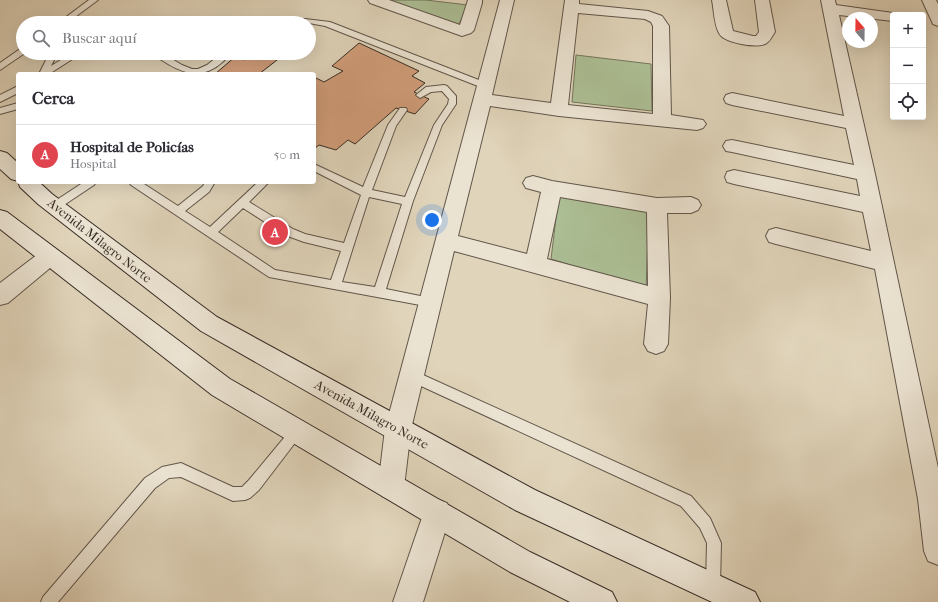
<!DOCTYPE html>
<html lang="es">
<head>
<meta charset="utf-8">
<style>
  :root { --surface:#fff; --page:#f7f7f7; --text:#2b2b33; --muted:#7c7c81; --line:#e1e1e2; --accent:#0b8043 }
  body { margin:0; font-family:"IM FELL French Canon",serif; background:var(--page); color:var(--text) }
  .controls { position:absolute; right:12px; top:12px; display:grid; overflow:hidden; border-radius:4px; box-shadow:0 4px 16px #0002 }
  .controls button { width:36px; height:36px; display:grid; place-items:center; padding:0; border:0; border-bottom:1px solid var(--line); background:var(--surface); color:var(--text); font:20px sans-serif }
  .compass { position:absolute; left:842px; top:12px; width:36px; height:36px; border-radius:50%; background:var(--surface); box-shadow:0 4px 16px #0002; rotate:340deg }
  .you { position:absolute; left:432px; top:220px; width:14px; height:14px; margin:-10px; border:3px solid #fff; border-radius:50%; background:#1a73e8; box-shadow:0 0 0 6px #1a73e833 }
  .badge { display:grid; place-items:center; width:26px; height:26px; border-radius:50%; background:var(--accent); color:#fff; font-size:13px; font-weight:700 }
  .pin { position:absolute; translate:-50% -50%; border:2px solid #fff; box-shadow:0 1px 4px #0006 }
  .list { margin:0; padding:0; list-style:none }
  h2 { display:flex; justify-content:space-between; align-items:center; height:52px; margin:0; padding:0 16px; font-size:17px }
  h2 small { font-size:13px; font-weight:400; color:var(--muted) }
  .list li { display:grid; grid-template-columns:26px 1fr auto; gap:12px; align-items:center; box-sizing:border-box; height:60px; padding:0 16px; border-top:1px solid var(--line) }
  .list b { display:block; font-size:15px; white-space:nowrap }
  .list p { margin:0; font-size:13px; white-space:nowrap; color:var(--muted) }
  .list em { font-size:13px; font-style:normal; color:var(--muted) }
  .icon { flex:none; width:22px; height:22px; fill:none; stroke:currentColor; stroke-width:2; stroke-linecap:round; stroke-linejoin:round }
  .map { position:relative; flex:none; width:938px; height:602px; overflow:hidden }
  .search { position:absolute; background:var(--surface); box-shadow:0 4px 16px #0002; left:16px; top:16px; width:300px; height:44px; display:flex; align-items:center; gap:10px; box-sizing:border-box; padding:0 14px; border-radius:22px; color:var(--muted); font-size:15px }
  .panel { position:absolute; background:var(--surface); box-shadow:0 4px 16px #0002; left:16px; top:72px; width:300px; height:112px; border-radius:4px }
  .map>svg:first-child { display:block }
  .green { fill:#acbe94; stroke:#72755c }
  .building { fill:#d19d79; stroke:#372c25 }
  .lines { fill:none; stroke-linecap:round; stroke-linejoin:round }
  .service-casing { stroke:#61564a; stroke-width:2 }
  .minor-casing { stroke:#61564a; stroke-width:2 }
  .secondary-casing { stroke:#372c25; stroke-width:2 }
  .service { fill:#ebe3d2; fill-rule:evenodd }
  .minor { fill:#ebe3d2; fill-rule:evenodd }
  .secondary { fill:#ebe3d2; fill-rule:evenodd }
  .labels { text-anchor:middle; stroke-width:3; stroke-linejoin:round; paint-order:stroke }
  .street-label { font-size:13px; fill:#372c25; stroke:#ebe3d2 }
</style>
</head>
<body>
<div class="map">
<svg width="938" height="602" viewBox="0 0 938 602">
  <rect width="100%" height="100%" fill="#e0d4ba"/>
  <filter id="stains"><feTurbulence type="fractalNoise" baseFrequency=".005" numOctaves="4"/><feColorMatrix values="0 0 0 0 .2 0 0 0 0 .09 0 0 0 0 .02 0 0 0 .5 -.17"/></filter>
  <radialGradient id="worn" r=".72"><stop offset=".6" stop-color="#630" stop-opacity="0"/><stop offset="1" stop-color="#630" stop-opacity=".3"/></radialGradient>
  <g class="green">
    <polygon points="387,0 426,0 468,5 458,26"/>
    <polygon points="576,55 651,64 652,111 572,102"/>
    <polygon points="559,194 649,211 646,289 551,259"/>
  </g>
  <g class="building">
    <polygon points="359,43 419,71 412,76 425,83 414,92 429,99 415,114 396,108 355,144 348,140 336,150 319,145 314,149 314,77 324,82 343,71 332,66"/>
    <polygon points="254,53 286,53 259,74 215,74 236,56 244,60"/>
  </g>
  <g class="lines">
    <defs>
      <g id="service">
        <polygon points="89,0 98,0 67,23 58,23"/>
        <polygon points="305,19 330,22 489,84 490,86 486,89 483,88 325,26 309,23 280,23 284,21"/>
        <polygon points="20,49 23,49 23,53 25,53 0,70 0,63"/>
        <polygon points="51,53 61,53 55,58 51,66 72,53 82,53 49,74 39,74 48,56"/>
        <path d="M152,53H162L182,65L192,69H198L207,65L222,53H231C212,76 193,79 168,64C162,60 156,57 152,53Z"/>
        <path d="M444,85L447,86L456,96V104L442,125L413,201L386,289L435,299L437,302L435,305L431,307L269,277L131,185L129,182H141L178,206L203,186L205,182H215L209,192L185,211L210,227L258,182H269L249,202L293,229L305,234L344,243L361,195L314,171V164L363,187L388,125L400,108H406L407,110L396,126L372,190L405,197L434,125L448,104L449,99L442,91L431,92L420,98L416,95L426,87ZM369,197L402,204L375,287L342,282ZM243,208L285,235L304,242L341,251L331,280L275,270L218,232Z"/>
        <polygon points="18,86 18,93 0,102 0,95"/>
        <polygon points="18,103 18,109 0,114 0,108"/>
        <polygon points="84,182 96,182 94,185 58,209 52,209 50,206 52,203"/>
        <polygon points="412,370 691,496 710,518 721,543 720,586 718,591 713,593 708,591 706,586 707,543 700,528 681,506 408,380 406,376 408,372"/>
        <polygon points="297,425 301,427 303,431 301,435 259,490 250,498 245,500 233,501 181,477 169,478 155,488 58,602 41,602 43,597 145,478 162,467 181,463 233,487 242,487 249,480 293,427"/>
      </g>
      <g id="minor">
        <polygon points="368,0 389,0 460,25 468,0 482,0 482,3 474,30 471,33 462,36 370,3"/>
        <path d="M500,0H514L492,95L551,103L565,0H579V4L648,11L662,16L669,26L671,115L703,120L706,124L703,128L697,130L559,116L490,106L458,236L527,254L541,192L526,188L523,183L526,178L533,176L552,181L657,198L691,197L698,200L701,205L698,210L691,213H667L670,298L668,344L664,351L656,354L648,351L644,344L648,304L454,251L411,429L404,487L400,496L391,500L382,496L378,487L385,429ZM578,13L645,19L651,22L653,26V114L568,105ZM560,197L647,212L648,286L547,259Z"/>
        <path d="M712,0H726L733,31L753,36H756L759,32L755,0H769L775,32C772,36 770,42 765,44C756,48 723,43 719,33C714,24 714,10 712,0Z"/>
        <polygon points="821,0 835,0 836,5 893,13 899,15 893,15 893,21 839,15 875,174 938,468 938,565 928,561 924,551 918,499 875,269 776,244 769,242 766,236 769,230 776,228 871,251 863,212 734,184 727,182 725,177 727,172 734,170 860,196 857,179 732,152 726,151 723,146 726,141 732,140 854,165 846,128 732,105 726,103 724,99 726,95 732,93 844,116"/>
        <polygon points="922,0 936,0 938,4 938,26 933,24"/>
        <polygon points="49,248 56,251 59,257 56,263 8,303 0,305 0,283 42,251"/>
        <polygon points="437,499 447,503 451,513 423,602 393,602 427,503"/>
      </g>
      <g id="secondary">
        <polygon points="0,151 7,153 18,163 18,181 11,179 0,169"/>
        <polygon points="18,181 39,182 52,194 217,317 535,490 755,592 760,602 712,602 515,510 201,331 38,204 20,187"/>
        <polygon points="0,210 7,212 230,379 530,552 612,592 617,602 570,602 510,572 212,395 0,229"/>
      </g>
    </defs>
    <use href="#service" class="service-casing"/>
    <use href="#minor" class="minor-casing"/>
    <use href="#secondary" class="secondary-casing"/>
    <use href="#service" class="service"/>
    <use href="#minor" class="minor"/>
    <use href="#secondary" class="secondary"/>
  </g>
  <g class="labels">
    <g class="street-label">
      <text transform="translate(100 240) rotate(38)" y="5">Avenida Milagro Norte</text>
      <text transform="translate(372 414) rotate(29)" y="5">Avenida Milagro Norte</text>
    </g>
  </g>
  <rect width="100%" height="100%" filter="url(#stains)"/>
  <rect width="100%" height="100%" fill="url(#worn)"/>
</svg>
<div class="controls">
<button>+</button>
<button>−</button>
<button><svg class="icon" aria-label="locate" viewBox="0 0 24 24"><circle cx="12" cy="12" r="6"/><path d="M12 2v4M12 18v4M2 12h4M18 12h4"/></svg></button>
</div>
<svg class="compass" viewBox="-18 -18 36 36"><path d="M0-13l5 13h-10z" fill="#e53935"/><path d="M0 13l5-13h-10z" fill="#7c7c81"/></svg>
<div class="you"></div>
<div class="pin badge" style="left:275px;top:232px;background:#e0444e">A</div>
<div class="search"><svg class="icon" aria-label="search" viewBox="0 0 24 24"><circle cx="10" cy="10" r="6"/><path d="M15 15l6 6"/></svg>Buscar aquí</div>
<section class="panel">
<h2>Cerca<small></small></h2>
<ul class="list">
<li><span class="badge" style="background:#e0444e">A</span><div><b>Hospital de Policías</b><p>Hospital</p></div><em>50 m</em></li>
</ul>
</section>
</div>
</body>
</html>
